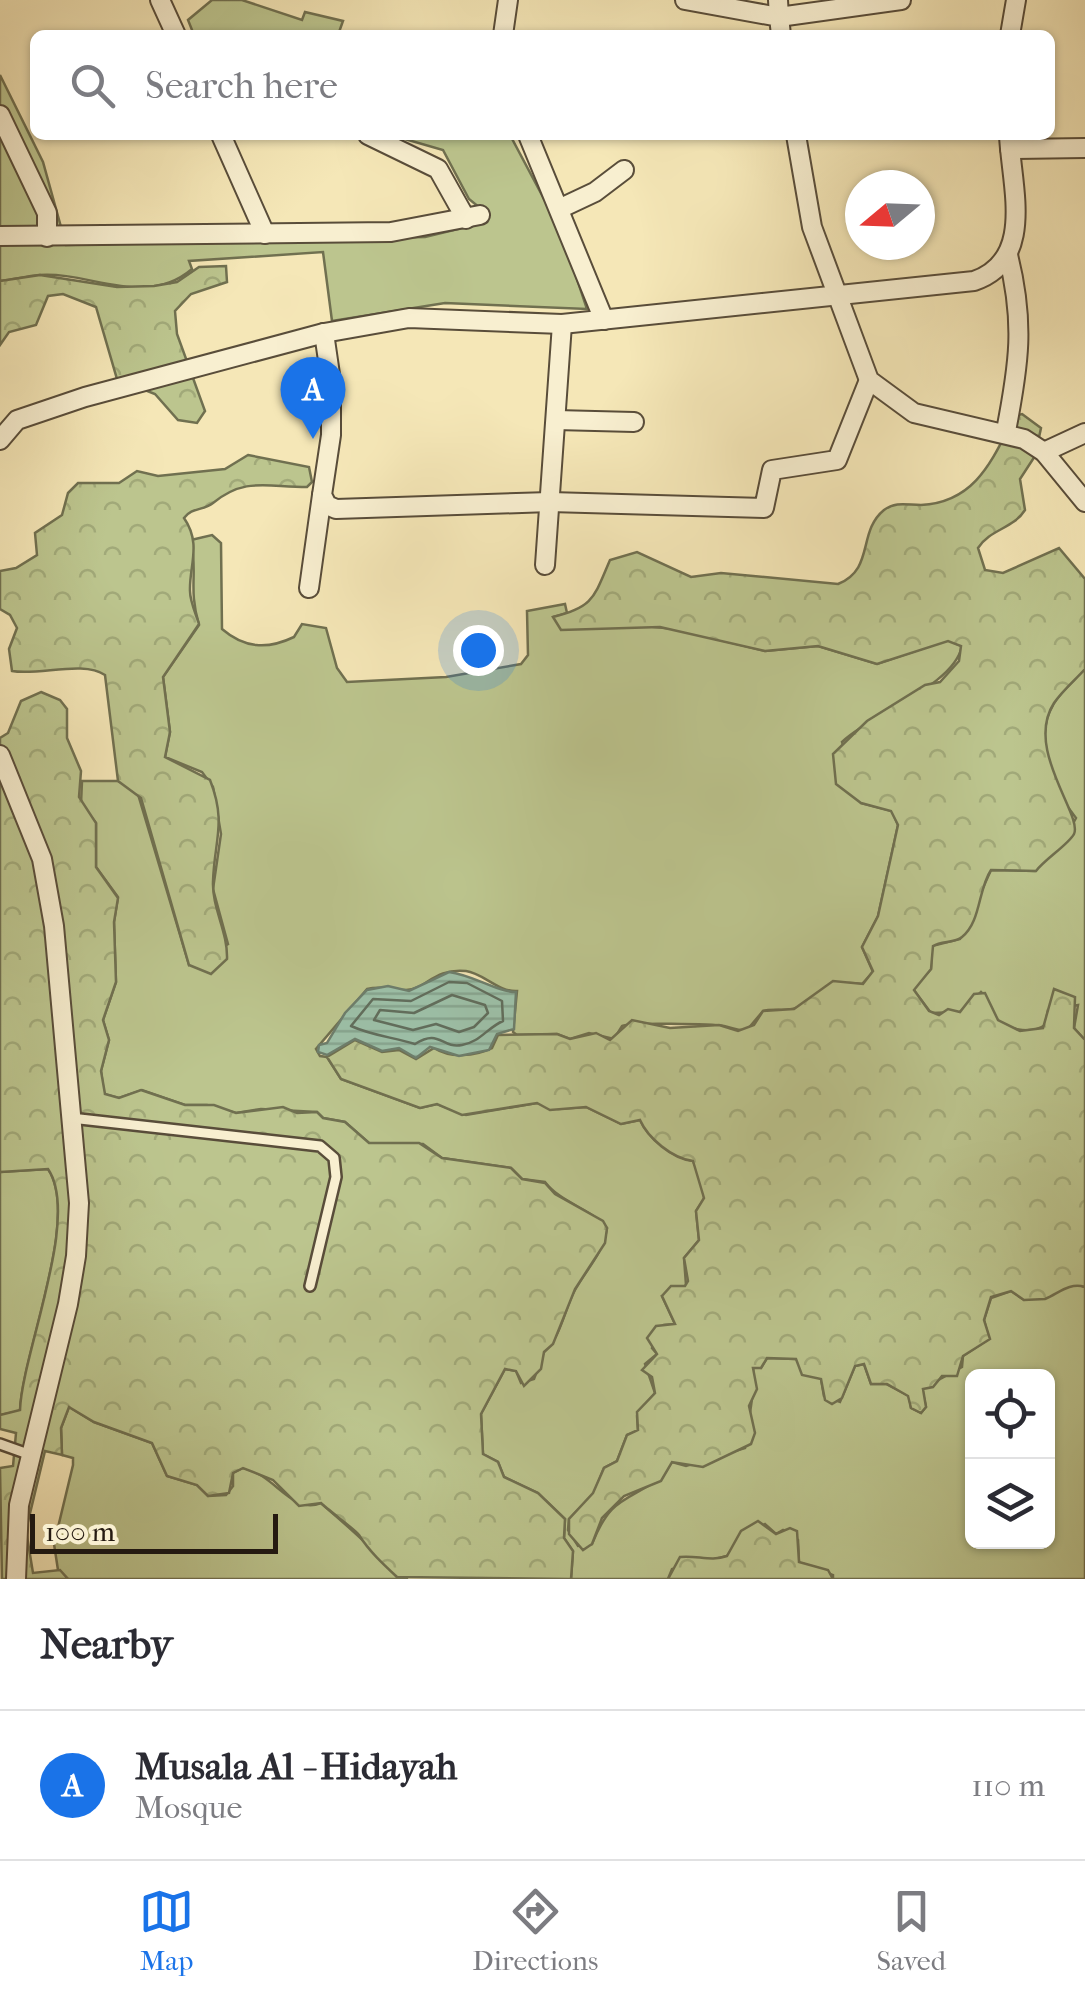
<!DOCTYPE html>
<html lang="en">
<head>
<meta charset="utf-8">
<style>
  :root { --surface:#fff; --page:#f7f7f7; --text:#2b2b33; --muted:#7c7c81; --line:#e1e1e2; --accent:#1a73e8 }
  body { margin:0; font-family:"IM FELL French Canon",serif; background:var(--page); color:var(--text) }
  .controls { position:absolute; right:30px; bottom:30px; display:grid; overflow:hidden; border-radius:15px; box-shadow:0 2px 8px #0004 }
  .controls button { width:90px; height:90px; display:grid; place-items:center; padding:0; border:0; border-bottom:2px solid var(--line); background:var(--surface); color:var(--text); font:50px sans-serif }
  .compass { position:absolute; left:845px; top:170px; width:90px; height:90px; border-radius:50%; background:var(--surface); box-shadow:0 2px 8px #0004; rotate:251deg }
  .scale { position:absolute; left:30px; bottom:25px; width:248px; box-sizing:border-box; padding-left:10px; border:5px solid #251a11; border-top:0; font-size:28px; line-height:35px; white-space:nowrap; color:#251a11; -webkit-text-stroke:8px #f8efd0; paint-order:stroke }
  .you { position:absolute; left:478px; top:650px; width:35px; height:35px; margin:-25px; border:8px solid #fff; border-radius:50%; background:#1a73e8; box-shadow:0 0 0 15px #1a73e833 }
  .badge { display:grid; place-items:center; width:65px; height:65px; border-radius:50%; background:var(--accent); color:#fff; font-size:32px; font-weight:700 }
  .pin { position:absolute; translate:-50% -82px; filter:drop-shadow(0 2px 5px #0008) }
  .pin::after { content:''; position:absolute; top:52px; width:35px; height:30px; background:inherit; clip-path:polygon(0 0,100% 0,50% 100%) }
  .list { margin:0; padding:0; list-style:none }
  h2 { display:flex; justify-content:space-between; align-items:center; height:130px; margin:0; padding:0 40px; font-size:42px }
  h2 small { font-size:32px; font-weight:400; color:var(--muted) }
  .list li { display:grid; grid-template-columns:65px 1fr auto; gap:30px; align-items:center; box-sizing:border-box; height:150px; padding:0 40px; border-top:2px solid var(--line) }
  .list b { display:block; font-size:38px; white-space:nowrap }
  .list p { margin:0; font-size:32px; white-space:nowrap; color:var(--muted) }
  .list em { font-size:32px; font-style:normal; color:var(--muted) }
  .icon { flex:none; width:55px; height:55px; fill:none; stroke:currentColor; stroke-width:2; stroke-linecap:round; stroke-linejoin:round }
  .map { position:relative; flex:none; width:1085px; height:1579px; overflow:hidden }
  .search { position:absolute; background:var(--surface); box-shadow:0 2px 8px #0004; left:30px; right:30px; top:30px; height:110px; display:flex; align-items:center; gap:25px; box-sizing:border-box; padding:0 35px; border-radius:15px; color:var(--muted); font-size:38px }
  .sheet { height:280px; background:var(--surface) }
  nav { display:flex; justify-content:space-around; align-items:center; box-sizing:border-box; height:140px; border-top:2px solid var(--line); background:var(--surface); font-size:28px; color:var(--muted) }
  nav a { display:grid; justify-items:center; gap:5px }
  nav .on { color:var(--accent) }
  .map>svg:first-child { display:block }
  .green { fill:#bcc58e; stroke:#707050; stroke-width:2.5; fill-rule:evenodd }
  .forest { fill:url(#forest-crowns); stroke:#707050; stroke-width:2.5 }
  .water { fill:url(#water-rules); stroke:#6d7e6c; stroke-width:2.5 }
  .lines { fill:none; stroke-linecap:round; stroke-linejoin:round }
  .shore { stroke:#616e5d; stroke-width:2.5 }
  .service-casing { stroke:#594d3a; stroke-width:14 }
  .minor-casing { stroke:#594d3a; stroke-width:22 }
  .service { stroke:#f8efd0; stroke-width:9 }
  .minor { stroke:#f8efd0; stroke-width:18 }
</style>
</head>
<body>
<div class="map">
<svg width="1085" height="1579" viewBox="0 0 1085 1579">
  <defs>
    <pattern id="forest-crowns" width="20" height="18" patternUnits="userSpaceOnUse" patternTransform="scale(2.5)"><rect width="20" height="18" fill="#bcc58e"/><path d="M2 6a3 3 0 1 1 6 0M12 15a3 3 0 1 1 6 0" fill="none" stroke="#a1a979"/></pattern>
    <pattern id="water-rules" width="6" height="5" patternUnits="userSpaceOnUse" patternTransform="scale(2.5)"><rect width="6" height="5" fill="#9dc1a9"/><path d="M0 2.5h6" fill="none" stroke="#87a590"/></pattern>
  </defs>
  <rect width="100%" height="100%" fill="#f5e7b7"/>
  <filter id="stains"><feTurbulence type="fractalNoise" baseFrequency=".002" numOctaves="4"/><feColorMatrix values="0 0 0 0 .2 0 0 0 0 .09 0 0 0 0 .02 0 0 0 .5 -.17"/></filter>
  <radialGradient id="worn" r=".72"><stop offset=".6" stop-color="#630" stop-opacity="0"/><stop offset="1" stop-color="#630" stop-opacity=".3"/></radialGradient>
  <g class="green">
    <polygon points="212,0 242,0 302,20 305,12 343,21 338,35 194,35 188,20"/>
    <path d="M0,75L43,162L66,245L425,237L487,222L486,213L469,199L443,150L391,135H510L561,231L587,309L445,303L332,321L323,252L189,261L192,269C145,309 90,271 39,275C26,276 13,280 0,281Z"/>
    <path d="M212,535L221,543L222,629C244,648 267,650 294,637L302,624L326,628L337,668L347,682L446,677L521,664L528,655L527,611L565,604L567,613L553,617L675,629L765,651L818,646L877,664L948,640L962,646C954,686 875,711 842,742L861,803L892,811L898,825L878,916L862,947L873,972L862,984C824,979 826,995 796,1008C787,1012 773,1008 763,1011L747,1030C737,1031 734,1028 724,1026C713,1024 627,1022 622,1026L614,1039L589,1033L570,1039L557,1034L517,1035L513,1032L517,991C498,992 483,973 466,971C433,968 427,989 406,990C392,990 382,985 367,989L316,1049L320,1056L327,1057L341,1079L420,1108L437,1104L466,1115L537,1103L558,1109L586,1107L621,1124L640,1120C648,1138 672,1159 693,1161L704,1186V1199L696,1211L699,1240L684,1258L686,1285L662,1296L675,1324L664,1325L652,1348L657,1354L645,1364L655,1393L637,1416L638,1431L627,1435L617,1461L604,1468L594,1493L569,1519L568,1530L578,1546L592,1544C610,1499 622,1503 658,1480C665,1476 667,1468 672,1462L686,1466L745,1448C748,1419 755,1395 753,1367L761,1368L767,1358L796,1359L821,1379L824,1396L840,1402L855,1366L864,1364L871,1384H886L909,1396L911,1408L921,1413L926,1407L922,1389L962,1367L963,1356L989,1339L984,1320L991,1298L1011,1291L1024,1300L1076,1284L1085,1287V1579H833V1575L799,1562L798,1540L783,1530L776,1534L765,1524L735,1545L727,1556L672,1569L668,1579H571L573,1551L564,1538L565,1519L538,1493L504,1477L498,1462L483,1454L481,1414L505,1369L516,1371L521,1383L534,1379L544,1352C561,1337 564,1310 575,1290C587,1268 603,1254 607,1228C590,1208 561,1203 545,1182L522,1179L511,1168L442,1158L423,1144L369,1143L345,1122L323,1118L317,1112L261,1109L236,1113L207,1105H185L142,1090L119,1098L104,1094L101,1071L109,1040L103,1020L116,982L114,922L118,897L96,867V823L81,804L82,781H118L137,791L189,965L228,944L213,889L221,834L213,787L202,772L165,757L170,732L163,677L199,625C188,588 198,574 191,540ZM972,1376H1048V1542H972Z"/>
    <path d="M1085,669V1040L1074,1028L1078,1005L1048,1010L1045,1025C1031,1035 1002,1030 993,1014C988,1005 989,999 981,992L960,1012L931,1013L913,989L931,969L932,946L960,939L991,870L1035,871C1051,851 1065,841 1076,818C1054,792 1033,738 1053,705C1060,692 1075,680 1085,669Z"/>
    <path d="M48,1169C81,1217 22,1353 20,1411L0,1415V1172Z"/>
    <path d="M69,1407L94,1422L152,1443L167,1476L197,1485L208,1496L226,1495L233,1486V1473L243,1468C275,1474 291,1515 321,1503C348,1527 374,1548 397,1577L408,1579H68L58,1570L54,1544L73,1465V1458L62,1455L61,1428Z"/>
  </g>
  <g class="forest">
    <polygon points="226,266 227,282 191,294 175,311 177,334 205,411 197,423 178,420 155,394 117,379 96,307 63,294 48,296 36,325 9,332 0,345 0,281 40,275 117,287 154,286 177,282 199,267"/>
    <path d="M1022,414L1041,428L1035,456L1020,479L1025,510C1013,529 990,529 978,548L985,570L1003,573L1059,548L1085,579V669C1075,680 1062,691 1054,703C1024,749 1083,815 1074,834C1069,844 1045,859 1036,871L991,870C978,889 981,922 962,937C955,943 942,941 933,946L931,969L914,990L929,1011L939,1015L948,1009L960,1012L974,994L985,993L998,1020L1020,1031L1043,1028L1054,989L1075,997L1074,1028L1085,1040V1287C1069,1282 1058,1294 1045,1299L1024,1300L1011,1291L991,1297L984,1320L990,1339L963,1356L957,1376H942L933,1387L923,1389L926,1407L921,1413L911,1408L908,1396L887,1384H871L864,1364L855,1366L842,1398L832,1404L825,1400L821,1379L802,1375L796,1359L767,1358L761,1368H753L757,1389L749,1406L755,1433L751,1444L703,1467L672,1462L661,1481L624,1496L602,1518L592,1544L583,1550L569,1534V1519L593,1493L604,1468L617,1461L627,1435L638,1430L637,1412L655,1393L652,1377L642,1370L657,1354L647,1338L656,1326L675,1324L662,1296L671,1286H685L688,1281L684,1258L699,1240L696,1211L704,1198L693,1161C672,1158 648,1138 640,1120L621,1124L586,1107L550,1110L537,1103L462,1115L437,1104L420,1108L341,1079L327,1057L355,1040L382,1052L399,1050L416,1059L434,1048C451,1059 475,1056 492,1048L498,1035L557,1034L570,1039L596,1033L610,1040L632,1020L670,1028L719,1025L738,1031L754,1025L763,1011L794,1009L833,981L863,984L873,971L862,947L878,916L898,825L891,811L861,803L836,784L833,754L867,721L925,685L940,682L959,661L961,646L948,641L877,664L818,646L765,651L660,627L561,630L553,617C594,607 594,597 610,560L637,552L691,577L721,573L838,584C875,569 857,532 884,510C896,501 907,505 921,505C976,502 992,460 1015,416Z"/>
    <path d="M248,455L309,467L312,482L307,487C266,487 245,477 213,503C203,511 192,507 184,518C202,544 189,566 190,591C190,602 196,614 199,624L163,677L170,732L165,757L210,780C227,823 214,841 213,882C212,908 228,932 227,959L211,974L189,965L141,798L118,781L105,675C83,660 39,676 12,671L9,649L17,628L10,615L0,609V571L16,568L37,555L35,533L62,515L68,493L78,483H119L137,471L158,476L225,469Z"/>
    <path d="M41,692L60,700L67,709V738L81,771L79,797L96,823V867L118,898L114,922L116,982L103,1020L109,1040L101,1071L105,1094L119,1098L141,1090L185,1105H214L236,1113L283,1107L297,1113L317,1112L323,1118L345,1122L369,1143H419L442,1158L511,1168L522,1179L545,1183L555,1194L603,1221L607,1228L605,1243L575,1289L553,1344L544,1352L541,1369L524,1386L516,1371L505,1369L481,1414L483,1454L498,1462L504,1477L538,1493L565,1519L564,1538L573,1551L571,1579L397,1577C383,1564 369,1551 359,1535C357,1531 328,1510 321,1503L299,1506L273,1480L243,1468L233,1473L229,1493L208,1496L197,1485L167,1476L152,1443L94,1422L69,1407L61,1428L62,1455L45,1451L26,1530L33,1573L60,1570L68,1579H2L0,1468L13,1466L16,1433L0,1429V1415L20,1410C22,1353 81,1217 48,1169L0,1172V738L8,733L21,701Z"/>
    <path d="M758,1521L776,1534L790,1528L797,1531L799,1562L828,1570L833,1579H668L680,1557C697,1555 711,1562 727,1556L741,1531Z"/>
  </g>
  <path class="water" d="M449,972C473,975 497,992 516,992L514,1029L497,1034L489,1050L459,1056L430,1047L416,1058L399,1048L382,1051L355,1039L327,1055L318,1052L319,1045L327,1043L345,1013L367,990L388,986L409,991Z"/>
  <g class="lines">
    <g class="shore">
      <path d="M449,982L467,983L502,1001L503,1021C487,1028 480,1042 462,1045C441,1049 440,1028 415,1044C393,1037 373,1036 351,1026L373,999L411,1001Z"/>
      <polygon points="452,995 485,1005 488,1013 474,1027 459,1032 436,1024 413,1030 374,1020 380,1010 414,1013"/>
    </g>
    <defs>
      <g id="service">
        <polyline points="71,1118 320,1146 334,1158 336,1177 310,1286"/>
        <polyline points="0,1444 28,1454"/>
      </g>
      <g id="minor">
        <polyline points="160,0 176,35"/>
        <polyline points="685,0 779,17 781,35"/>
        <polyline points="778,0 779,17 901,0"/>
        <polyline points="503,35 508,0"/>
        <polyline points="1010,35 1016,0"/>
        <polyline points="0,115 47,213 47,237"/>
        <polyline points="221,135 265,234"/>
        <polyline points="368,135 438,169 466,219"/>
        <polyline points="528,135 604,320"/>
        <polyline points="796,135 812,227 869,380 914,413 1024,439 1044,452 1085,502"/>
        <polyline points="1010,149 1085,148"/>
        <polyline points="561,208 595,192 624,170"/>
        <polyline points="0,236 391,232 480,215"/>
        <polyline points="324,333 331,381 331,435 322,495 327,505 336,509 550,502 764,508 772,470 837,460 869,380"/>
        <polyline points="556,420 634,422"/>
        <path d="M1006,431C1019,364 1025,323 1008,255"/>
        <path d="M0,440L17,420L85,397L324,333L409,318L562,324L974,281C1036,260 1011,185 1009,135"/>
        <polyline points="1044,452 1085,433"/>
        <polyline points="545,565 562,324"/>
        <polyline points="309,588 322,495"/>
        <polyline points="0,755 42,859 54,926 79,1203 76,1256 68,1304 19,1505 16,1579"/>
      </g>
    </defs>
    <use href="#service" class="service-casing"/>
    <use href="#minor" class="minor-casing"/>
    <use href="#service" class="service"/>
    <use href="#minor" class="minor"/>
  </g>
  <rect width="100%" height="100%" filter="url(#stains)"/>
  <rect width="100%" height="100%" fill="url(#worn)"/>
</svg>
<div class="controls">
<button><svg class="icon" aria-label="locate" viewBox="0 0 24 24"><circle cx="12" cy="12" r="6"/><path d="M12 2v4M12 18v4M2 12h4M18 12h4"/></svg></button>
<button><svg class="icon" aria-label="layers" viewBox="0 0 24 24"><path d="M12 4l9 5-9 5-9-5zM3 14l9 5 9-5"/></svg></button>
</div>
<svg class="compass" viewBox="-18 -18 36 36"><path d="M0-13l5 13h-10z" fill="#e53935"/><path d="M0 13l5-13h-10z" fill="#7c7c81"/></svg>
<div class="scale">100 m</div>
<div class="you"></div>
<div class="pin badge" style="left:313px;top:439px">A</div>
<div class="search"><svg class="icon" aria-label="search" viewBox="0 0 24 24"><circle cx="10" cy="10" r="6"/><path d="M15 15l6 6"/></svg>Search here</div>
</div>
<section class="sheet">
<h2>Nearby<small></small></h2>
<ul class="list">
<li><span class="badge">A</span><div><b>Musala Al - Hidayah</b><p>Mosque</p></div><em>110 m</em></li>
</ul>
</section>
<nav>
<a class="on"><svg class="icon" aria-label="map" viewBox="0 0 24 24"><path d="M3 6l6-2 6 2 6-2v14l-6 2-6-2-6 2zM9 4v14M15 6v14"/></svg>Map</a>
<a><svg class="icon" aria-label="directions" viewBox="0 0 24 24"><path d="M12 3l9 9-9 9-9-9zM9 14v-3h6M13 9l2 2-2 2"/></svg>Directions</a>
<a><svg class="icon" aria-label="saved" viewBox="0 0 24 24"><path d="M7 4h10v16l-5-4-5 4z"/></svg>Saved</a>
</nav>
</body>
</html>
